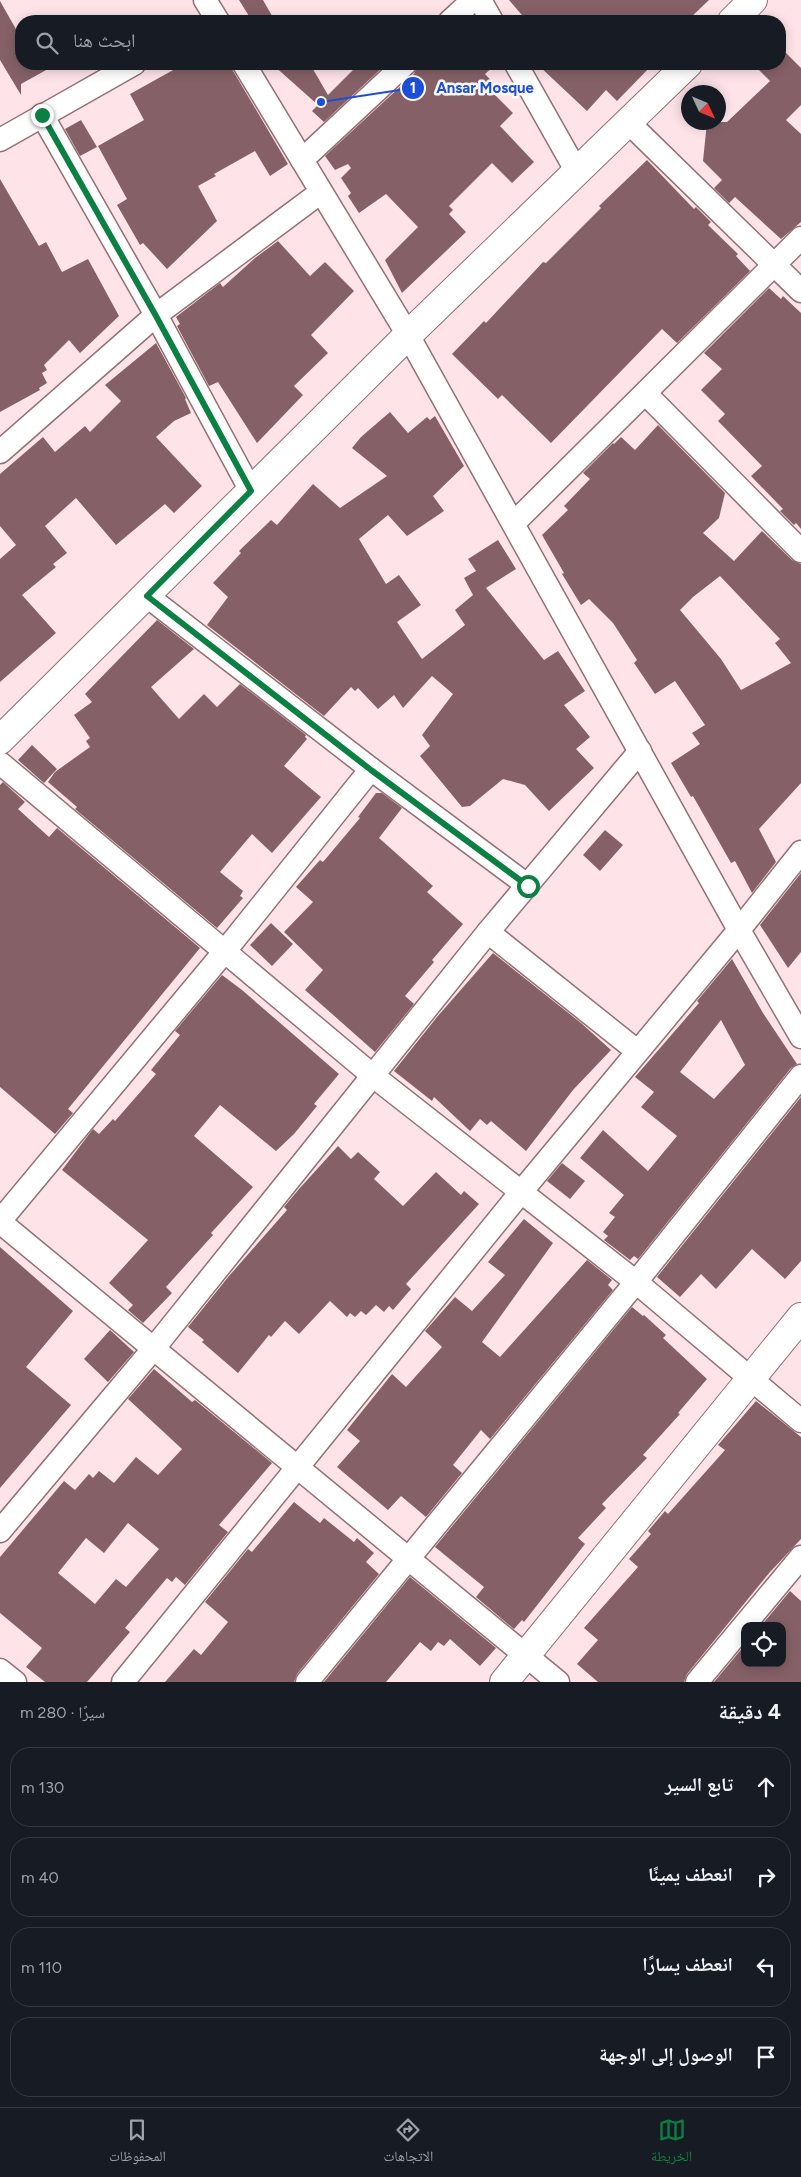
<!DOCTYPE html>
<html lang="ar">
<head>
<meta charset="utf-8">
<style>
  :root { --surface:#171b24; --page:#242831; --text:#f1f3f6; --muted:#9ea1a6; --line:#363941; --accent:#0b8043 }
  body { margin:0; font-family:Figtree,"Noto Naskh Arabic",sans-serif; background:var(--page); color:var(--text); direction:rtl }
  .controls { position:absolute; right:15px; bottom:15px; display:grid; overflow:hidden; border-radius:10px; box-shadow:0 2px 12px #0003 }
  .controls button { width:45px; height:45px; display:grid; place-items:center; padding:0; border:0; border-bottom:1px solid var(--line); background:var(--surface); color:var(--text); font:25px sans-serif }
  .compass { position:absolute; left:681px; top:85px; width:45px; height:45px; border-radius:50%; background:var(--surface); box-shadow:0 2px 12px #0003; rotate:134deg }
  .stop { position:absolute; width:15px; height:15px; margin:-11px; border:4px solid #0b8043; border-radius:50%; background:#fff }
  .stop.end { background:#0b8043; border-color:#fff; box-shadow:0 1px 5px #0008 }
  .list { margin:0; padding:0; list-style:none }
  h2 { display:flex; justify-content:space-between; align-items:center; height:65px; margin:0; padding:0 20px; font-size:21px }
  h2 small { font-size:16px; font-weight:400; color:var(--muted) }
  .list li { display:grid; grid-template-columns:32px 1fr auto; gap:15px; align-items:center; box-sizing:border-box; height:80px; margin:0 10px 10px; padding:0 10px; border:1px solid var(--line); border-radius:20px }
  .list b { display:block; font-size:19px; white-space:nowrap }
  .list em { font-size:16px; font-style:normal; color:var(--muted) }
  .icon { flex:none; width:28px; height:28px; fill:none; stroke:currentColor; stroke-width:2; stroke-linecap:round; stroke-linejoin:round }
  .map { position:relative; flex:none; width:801px; height:1682px; overflow:hidden; direction:ltr }
  .search { position:absolute; background:var(--surface); box-shadow:0 2px 12px #0003; left:15px; right:15px; top:15px; height:55px; display:flex; align-items:center; gap:12px; box-sizing:border-box; padding:0 18px; border-radius:20px; color:var(--muted); font-size:19px }
  .sheet { height:425px; background:var(--surface) }
  nav { display:flex; justify-content:space-around; align-items:center; box-sizing:border-box; height:70px; border-top:1px solid var(--line); background:var(--surface); font-size:14px; color:var(--muted) }
  nav a { display:grid; justify-items:center; gap:2px }
  nav .on { color:var(--accent) }
  .map>svg:first-child { display:block }
  .building { fill:#856167; fill-rule:evenodd }
  .lines { fill:none; stroke-linecap:round; stroke-linejoin:round }
  .minor-casing { stroke:#946f76; stroke-width:25 }
  .tertiary-casing { stroke:#946f76; stroke-width:30 }
  .minor { stroke:#fff; stroke-width:22 }
  .tertiary { stroke:#fff; stroke-width:28 }
  .route { stroke:#0b8043; stroke-width:6 }
  .leader { fill:none; stroke:#1d4ed8; stroke-width:2 }
  .callout-dot { fill:#1d4ed8; stroke:#f9f9f9; stroke-width:2 }
  .mark-label { font-size:15px; text-anchor:middle; font-weight:bold; fill:#fff }
  .callout-label { font-size:15px; text-anchor:middle; font-weight:bold; fill:#1d4ed8; stroke:#f9f9f9; stroke-width:5; stroke-linejoin:round; paint-order:stroke }
</style>
</head>
<body>
<div class="map">
<svg width="801" height="1682" viewBox="0 0 801 1682">
  <rect width="100%" height="100%" fill="#fee4e8"/>
  <g class="building">
    <polygon points="239,0 263,0 275,21 252,21"/>
    <polygon points="509,0 709,0 687,21 527,21"/>
    <polygon points="0,1 21,38 21,64 57,64 21,84 21,95 0,60"/>
    <polygon points="780,47 801,68 801,105 786,120 801,134 801,222 781,239 735,197 729,203 714,188 722,180 703,161 707,122 727,122 770,81 753,64 780,64"/>
    <polygon points="184,64 229,64 288,164 270,176 255,151 214,174 216,176 198,186 217,221 167,269 143,243 140,245 117,205 127,199 98,146 144,120 130,94"/>
    <polygon points="272,64 310,64 328,95 359,64 386,64 324,122 312,111 318,105"/>
    <polygon points="418,64 496,64 485,74 499,89 494,94 513,113 500,126 534,162 512,183 492,163 449,206 453,210 449,214 466,232 402,293 385,260 418,227 386,194 359,213 348,196 351,193 341,178 351,168 348,164 335,170 325,156 414,74"/>
    <polygon points="537,64 653,64 617,101 606,90 587,111"/>
    <polygon points="81,120 97,147 80,156 65,129"/>
    <polygon points="647,160 694,209 696,207 711,222 708,225 738,254 736,256 750,271 677,343 662,329 551,443 502,395 498,399 452,354 484,321 486,323 543,262 546,263 601,208 599,206"/>
    <polygon points="0,179 39,246 46,242 62,272 88,259 119,316 80,353 69,340 44,365 47,370 42,373 47,383 39,388 40,390 0,412"/>
    <polygon points="278,241 310,276 325,262 354,291 311,335 328,353 294,386 303,395 257,443 218,382 209,386 177,326 180,324 176,317 220,283 223,287 255,258"/>
    <polygon points="769,288 781,299 783,296 801,313 801,529 796,523 794,525 780,511 783,509 751,476 762,466 718,421 725,414 701,390 722,369 704,353"/>
    <polygon points="156,343 186,398 185,399 191,413 174,421 156,437 202,486 174,513 165,504 116,545 76,498 45,526 67,553 53,564 56,567 22,595 56,633 0,682 0,559 16,545 0,526 0,474 43,437 55,452 85,426 90,432 121,401 105,385"/>
    <polygon points="390,412 408,433 427,417 430,420 435,416 464,466 433,496 444,511 407,536 388,515 359,539 386,584 399,575 421,605 397,622 422,659 465,625 455,610 473,595 464,578 476,571 468,559 498,540 516,569 486,588 544,660 558,651 585,691 564,705 590,737 576,749 594,768 549,811 525,785 503,779 470,806 462,807 420,756 430,746 422,735 453,694 432,676 403,708 394,695 378,709 358,688 355,691 351,687 324,716 207,625 228,597 213,583 241,553 239,551 271,520 277,525 313,484 340,508 387,476 352,448 361,437"/>
    <path d="M658,425L725,493L719,518L703,533L734,561L762,531L792,560L801,564V783L759,829L776,862L752,893L735,861L731,863L693,796L691,797L671,763L700,744L692,733L705,725L675,681L655,694L634,663L637,660L613,623L589,599L581,605L562,574L564,573L542,535L568,510L564,506L590,479L583,473L613,443L614,444L621,437L635,450ZM720,576L780,639L775,643L791,663L741,690L721,659L680,610L693,597Z"/>
    <polygon points="157,620 194,649 151,687 179,719 204,694 217,707 240,684 306,735 305,737 307,739 284,766 321,797 272,853 252,834 220,872 243,891 240,896 243,898 217,928 75,809 77,807 48,782 55,772 90,747 86,741 90,738 74,715 92,702 85,694"/>
    <polygon points="32,745 57,769 44,783 18,760"/>
    <polygon points="3,782 25,802 18,809 49,837 57,828 200,948 68,1109 73,1113 55,1134 0,1087 0,785"/>
    <polygon points="376,793 382,793 402,808 379,838 433,886 427,892 463,924 432,960 434,962 405,996 414,1004 375,1052 305,990 323,970 284,932 313,902 296,887 320,860 323,862 360,818 358,817"/>
    <polygon points="605,830 623,845 600,871 583,855"/>
    <polygon points="801,873 801,952 788,968 760,925"/>
    <polygon points="271,923 293,944 272,966 250,945"/>
    <polygon points="493,953 581,1023 611,1050 573,1090 526,1151 491,1121 487,1125 480,1119 470,1131 434,1097 432,1101 394,1071 437,1017"/>
    <path d="M732,959L763,1013L797,1064L791,1068L638,1259L634,1256L630,1260L604,1240L608,1236L603,1232L615,1217L609,1213L624,1195L580,1158L603,1130L648,1171L677,1136L641,1107L654,1092L635,1077L699,1003L697,1001ZM721,1020L745,1065L714,1099L680,1072Z"/>
    <polygon points="222,975 242,990 339,1074 314,1104 317,1106 294,1134 276,1151 220,1105 194,1136 253,1187 211,1233 213,1235 166,1287 172,1293 143,1323 128,1310 133,1305 109,1283 148,1240 62,1170 93,1129 99,1134 113,1119 115,1121 156,1074 151,1070 180,1035 175,1031"/>
    <polygon points="801,1097 801,1261 785,1279 752,1249 716,1289 701,1274 680,1297 657,1277"/>
    <polygon points="338,1146 351,1159 358,1152 380,1172 374,1179 403,1206 436,1172 461,1195 464,1191 479,1204 406,1284 411,1289 393,1310 389,1306 384,1312 376,1305 366,1315 361,1311 355,1317 350,1313 347,1317 330,1301 299,1334 285,1321 271,1337 269,1335 238,1373 202,1342 204,1340 188,1327 229,1276 287,1210 284,1207 299,1189"/>
    <polygon points="562,1163 585,1181 570,1199 547,1181"/>
    <polygon points="524,1219 553,1243 482,1342 500,1357 587,1260 612,1280 608,1285 613,1290 490,1439 481,1430 453,1465 462,1473 426,1517 401,1496 388,1510 337,1467 360,1441 347,1430 392,1374 406,1387 442,1347 425,1331 455,1297 472,1311 505,1275 488,1262"/>
    <polygon points="0,1247 73,1311 26,1367 71,1405 0,1488"/>
    <polygon points="632,1307 643,1316 644,1315 666,1335 663,1338 707,1379 678,1413 680,1414 643,1455 647,1458 602,1504 606,1508 578,1538 585,1544 524,1622 522,1620 514,1629 476,1597 484,1587 435,1547"/>
    <polygon points="110,1330 134,1352 108,1382 84,1359"/>
    <path d="M154,1369L192,1402L195,1400L272,1463L219,1525L228,1532L185,1585L176,1577L172,1582L167,1578L125,1628L130,1632L87,1682H45L26,1667L42,1648L0,1613V1557L64,1481L75,1490L89,1474L93,1478L99,1471L114,1483L136,1457L158,1475L182,1449L128,1399ZM128,1523L159,1549L126,1587L116,1579L95,1604L58,1573L86,1538L104,1553Z"/>
    <polygon points="756,1401 801,1437 801,1539 770,1572 687,1674 684,1682 598,1682 577,1664 598,1640 584,1628 638,1567 629,1559 651,1534 648,1531 665,1511 668,1514 725,1450 718,1445"/>
    <polygon points="294,1502 320,1523 324,1518 354,1542 357,1538 374,1553 366,1562 379,1574 297,1674 294,1682 165,1682 194,1649 201,1655 228,1622 205,1602 248,1549 252,1552"/>
    <polygon points="410,1577 496,1648 480,1666 450,1639 444,1646 438,1642 431,1651 420,1642 386,1682 324,1682"/>
    <polygon points="790,1591 801,1601 801,1682 714,1682 745,1645 745,1663 782,1663 782,1626 761,1626"/>
  </g>
  <g class="lines">
    <defs>
      <g id="minor">
        <polyline points="205,0 218,21"/>
        <polyline points="480,0 492,21"/>
        <polyline points="450,21 473,0"/>
        <polyline points="244,64 408,335 739,930 801,1037"/>
        <polyline points="516,64 577,172"/>
        <polyline points="42,115 156,315 251,491"/>
        <polyline points="628,122 801,291"/>
        <polyline points="0,140 134,64"/>
        <polyline points="302,160 405,64"/>
        <polyline points="646,394 801,551"/>
        <polyline points="0,452 156,315 321,192"/>
        <polyline points="514,523 801,238"/>
        <polyline points="147,596 371,769 527,885"/>
        <polyline points="0,763 372,1075 636,1282 801,1421"/>
        <polyline points="488,932 637,1051"/>
        <polyline points="0,1221 225,951 371,769"/>
        <polyline points="0,1222 558,1682"/>
        <polyline points="0,1531 154,1348 488,932 640,751"/>
        <polyline points="0,1670 15,1682"/>
        <polyline points="123,1682 521,1192 739,930 801,852"/>
        <polyline points="307,1682 636,1282 801,1076"/>
        <polyline points="697,1682 801,1557"/>
      </g>
      <g id="tertiary">
        <polyline points="732,21 753,0"/>
        <polyline points="0,740 408,335 688,64"/>
        <polyline points="504,1682 801,1317"/>
      </g>
    </defs>
    <use href="#minor" class="minor-casing"/>
    <use href="#tertiary" class="tertiary-casing"/>
    <use href="#minor" class="minor"/>
    <use href="#tertiary" class="tertiary"/>
  </g>
  <g class="lines">
    <polyline class="route" points="42,115 156,316 251,491 147,596 371,770 528,886"/>
  </g>
  <path class="leader" d="M321 102L413 88"/>
  <g class="callout-dot">
    <circle cx="321" cy="102" r="5"/>
    <circle cx="413" cy="88" r="12"/>
  </g>
  <g class="mark-label">
    <text x="413" y="93">1</text>
  </g>
  <g class="callout-label">
    <text x="485" y="93">Ansar Mosque</text>
  </g>
</svg>
<div class="controls">
<button><svg class="icon" aria-label="locate" viewBox="0 0 24 24"><circle cx="12" cy="12" r="6"/><path d="M12 2v4M12 18v4M2 12h4M18 12h4"/></svg></button>
</div>
<svg class="compass" viewBox="-18 -18 36 36"><path d="M0-13l5 13h-10z" fill="#e53935"/><path d="M0 13l5-13h-10z" fill="#9ea1a6"/></svg>
<div class="stop" style="left:528px;top:886px"></div>
<div class="stop end" style="left:42px;top:115px"></div>
<div class="search"><svg class="icon" aria-label="search" viewBox="0 0 24 24"><circle cx="10" cy="10" r="6"/><path d="M15 15l6 6"/></svg>ابحث هنا</div>
</div>
<section class="sheet">
<h2>4 دقيقة<small>سيرًا · 280 m</small></h2>
<ul class="list">
<li><svg class="icon" aria-label="ahead" viewBox="0 0 24 24"><path d="M12 20V5M6 11l6-6 6 6"/></svg><div><b>تابع السير</b></div><em>130 m</em></li>
<li><svg class="icon" aria-label="right" viewBox="0 0 24 24"><path d="M7 20v-9h11M14 6l5 5-5 5"/></svg><div><b>انعطف يمينًا</b></div><em>40 m</em></li>
<li><svg class="icon" aria-label="left" viewBox="0 0 24 24"><path d="M17 20v-9H6M10 6l-5 5 5 5"/></svg><div><b>انعطف يسارًا</b></div><em>110 m</em></li>
<li><svg class="icon" aria-label="arrive" viewBox="0 0 24 24"><path d="M6 21V4h12l-3 4 3 4H6"/></svg><div><b>الوصول إلى الوجهة</b></div></li>
</ul>
</section>
<nav>
<a class="on"><svg class="icon" aria-label="map" viewBox="0 0 24 24"><path d="M3 6l6-2 6 2 6-2v14l-6 2-6-2-6 2zM9 4v14M15 6v14"/></svg>الخريطة</a>
<a><svg class="icon" aria-label="directions" viewBox="0 0 24 24"><path d="M12 3l9 9-9 9-9-9zM9 14v-3h6M13 9l2 2-2 2"/></svg>الاتجاهات</a>
<a><svg class="icon" aria-label="saved" viewBox="0 0 24 24"><path d="M7 4h10v16l-5-4-5 4z"/></svg>المحفوظات</a>
</nav>
</body>
</html>
